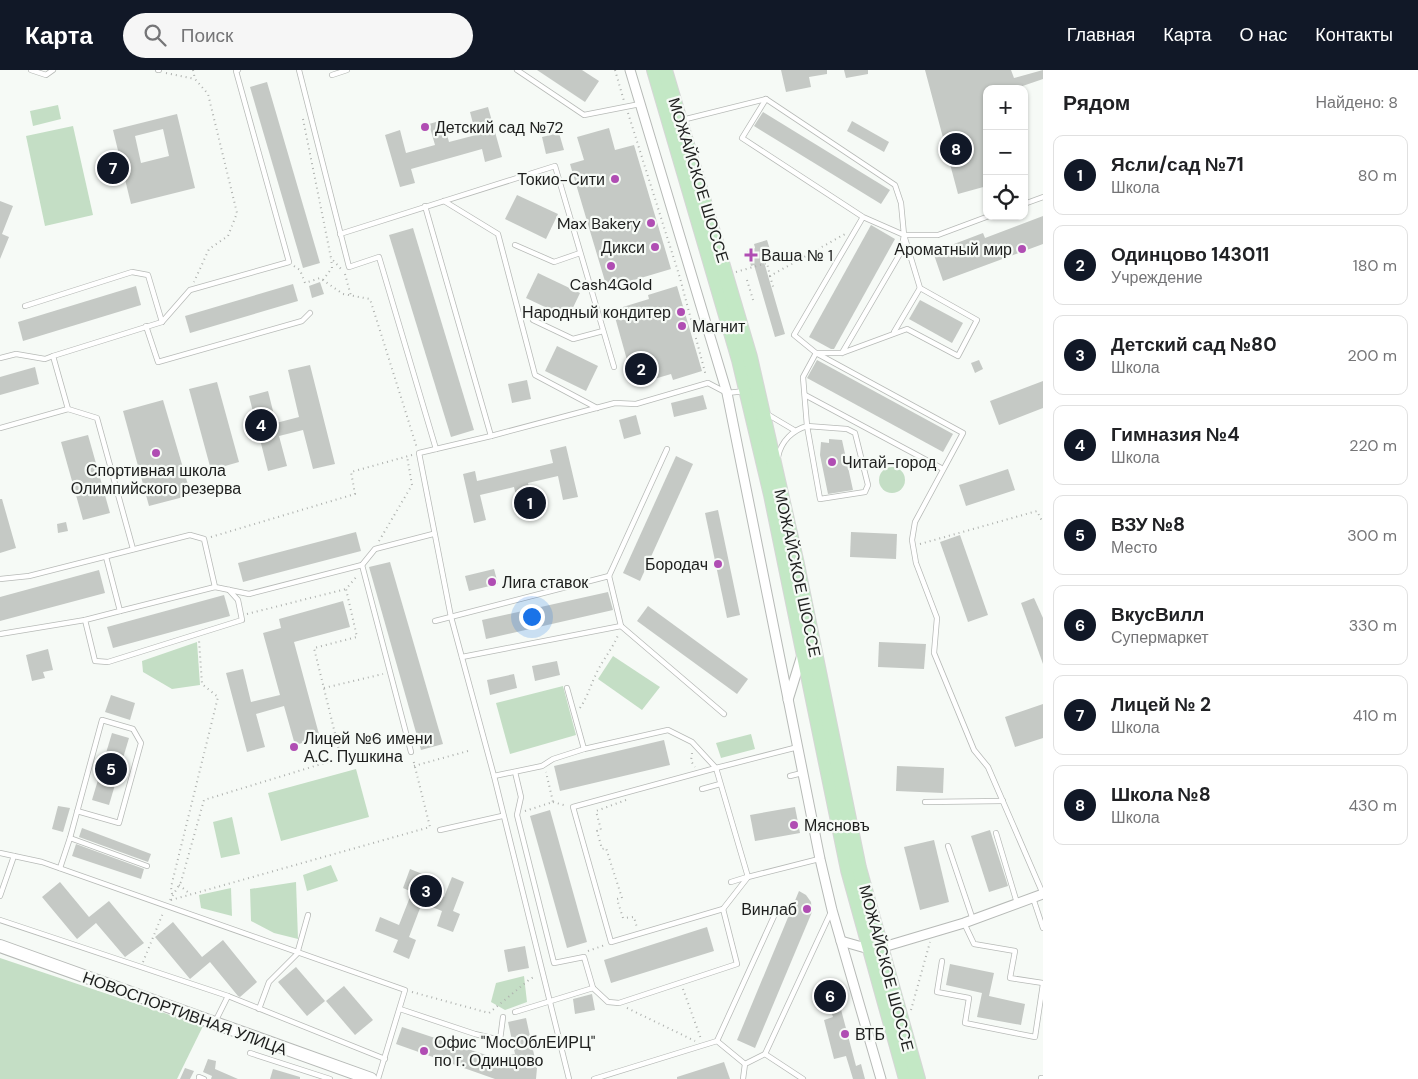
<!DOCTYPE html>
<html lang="ru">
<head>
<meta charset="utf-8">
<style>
  :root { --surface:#fff; --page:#f6f6f6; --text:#202124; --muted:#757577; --line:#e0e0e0; --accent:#111827 }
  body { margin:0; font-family:"DM Sans",sans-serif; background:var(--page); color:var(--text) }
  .controls { position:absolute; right:15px; top:15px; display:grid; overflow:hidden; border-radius:10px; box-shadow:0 1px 4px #0004 }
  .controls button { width:45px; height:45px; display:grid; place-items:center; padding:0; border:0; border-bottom:1px solid var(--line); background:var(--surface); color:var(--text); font:25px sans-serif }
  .you { position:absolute; left:531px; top:546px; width:18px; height:18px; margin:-12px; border:4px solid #fff; border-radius:50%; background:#1a73e8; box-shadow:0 0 0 8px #1a73e833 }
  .badge { display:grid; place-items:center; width:32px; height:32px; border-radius:50%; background:var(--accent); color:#fff; font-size:16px; font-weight:700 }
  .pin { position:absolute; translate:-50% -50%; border:2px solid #fff; box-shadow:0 1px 5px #0006 }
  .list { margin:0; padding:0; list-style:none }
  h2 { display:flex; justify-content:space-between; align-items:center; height:65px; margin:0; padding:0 20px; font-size:21px }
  h2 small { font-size:16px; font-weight:400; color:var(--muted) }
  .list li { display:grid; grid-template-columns:32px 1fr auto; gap:15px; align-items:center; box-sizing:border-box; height:80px; margin:0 10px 10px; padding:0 10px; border:1px solid var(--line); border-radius:10px }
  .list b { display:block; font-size:19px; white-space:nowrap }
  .list p { margin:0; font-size:16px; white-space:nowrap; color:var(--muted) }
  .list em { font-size:16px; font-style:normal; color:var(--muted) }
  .icon { flex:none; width:28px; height:28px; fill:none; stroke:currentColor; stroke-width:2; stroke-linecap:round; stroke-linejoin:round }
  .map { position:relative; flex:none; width:1043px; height:1009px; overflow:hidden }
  header { display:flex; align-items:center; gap:30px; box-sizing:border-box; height:70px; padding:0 25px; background:var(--accent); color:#fff }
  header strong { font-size:24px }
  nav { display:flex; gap:28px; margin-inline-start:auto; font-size:18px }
  .search { width:350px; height:45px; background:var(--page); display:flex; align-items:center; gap:12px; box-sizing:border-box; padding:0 18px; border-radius:28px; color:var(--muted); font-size:19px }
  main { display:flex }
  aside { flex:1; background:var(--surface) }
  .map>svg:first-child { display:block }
  .green { fill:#c4dec5 }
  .building { fill:#c5c9c5; fill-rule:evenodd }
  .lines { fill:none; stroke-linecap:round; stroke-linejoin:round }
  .lane-casing { stroke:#b7bab7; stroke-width:6 }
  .street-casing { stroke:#b7bab7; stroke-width:11 }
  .secondary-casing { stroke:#b7bab7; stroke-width:14 }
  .primary-casing { stroke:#d6d6d6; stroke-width:16 }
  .path { stroke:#aeb1ae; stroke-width:2; stroke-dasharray:1 4; stroke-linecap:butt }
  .lane { stroke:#fff; stroke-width:4.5 }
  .street { stroke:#fff; stroke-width:9 }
  .secondary { stroke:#fff; stroke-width:12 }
  .primary { stroke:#c3e8c5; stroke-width:14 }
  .poi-dot { fill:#b04db3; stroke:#f6faf6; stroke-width:2 }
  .labels { text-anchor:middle; stroke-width:4.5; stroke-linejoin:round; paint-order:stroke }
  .poi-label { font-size:16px; fill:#1d1e1d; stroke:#f6faf6; text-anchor:start }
  .street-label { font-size:16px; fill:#1d1e1d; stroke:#f6faf6 }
</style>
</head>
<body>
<header>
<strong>Карта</strong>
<div class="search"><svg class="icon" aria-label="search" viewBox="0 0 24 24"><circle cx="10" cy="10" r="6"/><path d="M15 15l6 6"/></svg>Поиск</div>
<nav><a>Главная</a><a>Карта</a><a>О нас</a><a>Контакты</a></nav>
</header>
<main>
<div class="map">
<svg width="1043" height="1009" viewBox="0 0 1043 1009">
  <rect width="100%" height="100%" fill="#f6faf6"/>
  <g class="green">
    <polygon points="58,35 61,49 33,56 30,41"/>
    <polygon points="73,56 93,145 45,156 26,66"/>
    <circle cx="892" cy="410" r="13"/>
    <polygon points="197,572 200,615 172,619 143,602 142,591"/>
    <polygon points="613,586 660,617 642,640 598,609"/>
    <polygon points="563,616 576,665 510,684 496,633"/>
    <polygon points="751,664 755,679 721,688 716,673"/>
    <polygon points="356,699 369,747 281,771 268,723"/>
    <polygon points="232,747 240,784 221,788 213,752"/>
    <polygon points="331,795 338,811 307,821 303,805"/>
    <polygon points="296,812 298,869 274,863 251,851 250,819"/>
    <polygon points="231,818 232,846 201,838 199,825"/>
    <polygon points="0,888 203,956 177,1009 0,1009"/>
    <polygon points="524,906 527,932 505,940 491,932 496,913"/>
  </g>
  <g class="building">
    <polygon points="537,0 582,0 599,11 585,32"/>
    <polygon points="781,0 827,0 827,4 809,7 811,17 786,22"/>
    <polygon points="844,0 868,0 868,4 846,8"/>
    <polygon points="925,0 1011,0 1014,8 1043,0 1043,9 1014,19 987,19 987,32 984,33 987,44 987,116 958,124"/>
    <polygon points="267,12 320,193 303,198 250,17"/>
    <polygon points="488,37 502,87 485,92 482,79 411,99 415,113 400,117 385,65 400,60 406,83 435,75 429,54 443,50 449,72 476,65 470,42"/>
    <polygon points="763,42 890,120 881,134 754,56"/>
    <path d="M177,44L195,118L131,134L113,60ZM163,59L169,86L141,93L135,66Z"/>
    <polygon points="852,51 889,72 884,82 847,61"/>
    <polygon points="609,58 615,80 634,75 671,199 607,218 570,94 584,90 577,67"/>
    <polygon points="559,63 564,80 546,84 542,67"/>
    <polygon points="517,125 558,144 546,169 505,149"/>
    <polygon points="0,131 13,136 2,164 9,167 0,189"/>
    <polygon points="1043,146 1043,174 943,211 933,182 983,163 985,168"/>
    <polygon points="871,155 895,169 834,279 831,279 809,267"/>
    <polygon points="413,158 474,360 451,367 389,165"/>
    <polygon points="767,170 773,189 764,192 785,264 775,267 754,195 751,196 747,181 755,178 754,174"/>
    <polygon points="538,203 580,223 568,248 526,228"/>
    <polygon points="320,212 324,224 312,228 309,216"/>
    <polygon points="293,214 298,231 190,263 185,246"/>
    <polygon points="136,216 141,235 23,271 18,252"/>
    <polygon points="677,216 702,301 673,310 671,304 634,315 613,240 649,229 648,225"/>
    <polygon points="920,230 963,253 952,273 909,249"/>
    <polygon points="557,276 598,296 586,321 545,301"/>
    <polygon points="817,290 953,364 943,382 807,308"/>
    <polygon points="979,290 983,299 975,303 971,293"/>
    <polygon points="310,295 335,394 313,399 303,360 279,366 287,396 268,401 249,326 268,321 276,353 299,347 288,300"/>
    <polygon points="35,297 39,314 0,325 0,307"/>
    <polygon points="527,310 531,329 512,333 508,314"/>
    <polygon points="1043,311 1043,338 999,355 990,331"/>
    <polygon points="217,312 239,392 211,400 189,319"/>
    <polygon points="703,325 707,339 674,347 671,333"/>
    <polygon points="163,330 191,425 149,436 123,341"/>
    <polygon points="636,345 641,364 624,369 619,350"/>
    <polygon points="88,365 110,443 83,450 61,372"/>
    <polygon points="829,369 842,370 853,420 828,424 820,385 821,372 829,373"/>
    <polygon points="566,376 578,427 563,430 558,406 528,413 534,439 520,443 514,417 480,425 486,450 474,453 463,404 475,401 477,411 553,393 550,380"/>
    <polygon points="676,386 693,394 640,511 623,503"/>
    <polygon points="1008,399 1015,420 966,436 959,415"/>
    <polygon points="0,429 2,429 16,478 0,483"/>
    <polygon points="718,440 740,545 727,548 705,443"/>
    <polygon points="66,452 68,461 58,463 57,454"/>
    <polygon points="356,462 361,481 243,512 238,493"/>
    <polygon points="851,462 897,464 896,489 850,487"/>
    <polygon points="960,465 988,545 968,552 940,472"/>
    <polygon points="390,492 443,674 421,680 369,497"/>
    <polygon points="494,499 498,514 469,521 465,506"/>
    <polygon points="99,500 105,523 0,551 0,527"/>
    <polygon points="608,522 613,540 486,569 482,550"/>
    <polygon points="224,525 230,546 113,578 107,557"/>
    <polygon points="1034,528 1043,548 1043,594 1021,533"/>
    <polygon points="343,531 350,557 294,572 320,668 295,675 284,636 256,644 265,677 247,682 226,603 243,599 251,632 280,625 263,563 281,558 279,549"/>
    <polygon points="648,536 748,609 737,624 637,551"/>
    <polygon points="879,572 926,574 924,599 878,597"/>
    <polygon points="48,579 53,600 43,602 45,608 32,611 26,585"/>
    <polygon points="557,591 560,605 535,611 532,596"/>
    <polygon points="514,604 517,618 490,625 487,610"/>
    <polygon points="111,625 135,633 130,650 105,642"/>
    <polygon points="1043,634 1043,668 1015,677 1005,647"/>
    <polygon points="112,663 129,668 109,735 92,730"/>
    <polygon points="664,670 670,695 560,721 554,696"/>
    <polygon points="897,696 944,698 943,723 896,721"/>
    <polygon points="58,736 70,738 63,762 52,759"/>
    <polygon points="795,737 800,763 755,771 750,745"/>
    <polygon points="550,740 587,872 567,878 530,746"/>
    <polygon points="82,758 151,784 148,792 79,767"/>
    <polygon points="990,760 1008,816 989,822 971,766"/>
    <polygon points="934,770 949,832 920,840 904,777"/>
    <polygon points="76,774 144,799 141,809 72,786"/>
    <polygon points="410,799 430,807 425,820 444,827 452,807 464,812 453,841 460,844 453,862 437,856 442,841 422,833 409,867 416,870 409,889 393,882 398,870 375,861 380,847 399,855 412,822 403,818"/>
    <polygon points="60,812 89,847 109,831 144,873 125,887 96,853 77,869 42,827"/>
    <polygon points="799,821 806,825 811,832 812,842 755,978 737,970"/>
    <polygon points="173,852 202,887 223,870 257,912 240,927 238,926 210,892 190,909 155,867"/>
    <polygon points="707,857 714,881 611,913 604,890"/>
    <polygon points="525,876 529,898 508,902 504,880"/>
    <polygon points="950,894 994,903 989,926 1025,934 1021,955 977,947 982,923 946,915"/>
    <polygon points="296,897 325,931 307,946 278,912"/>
    <polygon points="344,916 373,950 355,965 326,931"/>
    <polygon points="838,918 842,931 839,932 856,996 861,994 865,1009 853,1009 846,986 834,989 824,950 833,947 825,922"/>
    <polygon points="592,924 595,940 575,944 573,929"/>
    <polygon points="526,948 537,998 536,1009 495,1009 396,974 402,957 495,988 515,984 508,952"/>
    <polygon points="208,989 216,991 215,999 238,1009 211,1009 212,1006 203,1002"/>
    <polygon points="724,992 730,1009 677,1009 677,1007"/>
    <polygon points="185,998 194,1001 190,1009 180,1009"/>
    <polygon points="273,999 300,1007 300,1009 270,1009"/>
  </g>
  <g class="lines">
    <defs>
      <g id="lane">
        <polyline points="31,0 46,5 53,0"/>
        <polyline points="158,0 159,0"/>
        <polyline points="299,0 349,197 379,187 436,379"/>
        <polyline points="517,0 584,45 640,34"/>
        <polyline points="332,5 347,0"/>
        <polyline points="682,50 766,29"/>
        <polyline points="444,131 498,164 535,305 597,338"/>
        <polyline points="1024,134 1043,127"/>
        <polyline points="425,136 491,366"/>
        <polyline points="340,164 555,96 614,297"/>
        <polyline points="904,165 938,165 989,146"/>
        <polyline points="515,175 554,192 580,183"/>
        <polyline points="25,236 132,202 148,205 162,252"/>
        <polyline points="533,250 573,269 603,261"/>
        <polyline points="146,256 158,292 302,251 310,243"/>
        <polyline points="894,262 920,218"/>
        <polyline points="842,283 901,182 904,165 863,147 794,265 816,283 842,283 907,259 958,286 977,250 920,218 904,165 901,133 895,115 766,29 742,68 863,147"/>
        <polyline points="0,288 16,284 45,289 53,286"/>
        <polyline points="805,325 943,399"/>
        <polyline points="68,339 97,348 133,479"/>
        <polyline points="767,344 794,360"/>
        <polygon points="807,356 847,359 855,363 868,415 865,422 820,429"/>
        <polyline points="0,358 68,339 53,286 162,252 190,220 289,192 236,1 238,0"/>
        <path d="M778,387C781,371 793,360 807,356L803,307L816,283L963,363L915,452L912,470L916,493L937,548L934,583L974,680L988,697L1043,824"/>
        <polyline points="106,487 120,541 85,550 95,591 108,592 242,550 238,530 229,520"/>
        <polyline points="362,495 411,682"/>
        <polyline points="609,506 667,379"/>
        <polyline points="0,509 29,506 190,465 204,469 215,517 249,524 362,495 375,479 433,464"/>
        <polyline points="120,541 215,517"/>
        <polyline points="435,551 609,506 621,556 462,587"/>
        <polyline points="621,556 724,644"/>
        <polyline points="0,564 85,550"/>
        <polyline points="567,618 584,679 668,660 692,672 716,698 573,737 611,872 723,839 748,807"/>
        <polyline points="798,677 716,698 748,807 819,789"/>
        <polyline points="515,702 521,727 517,745 554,893 584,887 593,918"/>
        <polyline points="494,706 542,696 553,689 584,679"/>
        <polyline points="790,706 802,703"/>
        <polyline points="702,719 720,714"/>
        <polyline points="925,732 1003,731"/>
        <polyline points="440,760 502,746"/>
        <polyline points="996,763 1017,833"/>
        <polyline points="70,768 102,650 133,659 141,673 119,753 77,741"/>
        <polyline points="948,776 973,850"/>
        <polyline points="0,783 14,786 0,826"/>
        <polyline points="14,786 42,792 405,920 378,1009"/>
        <polyline points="60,798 70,768 147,796"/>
        <polyline points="731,812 747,807"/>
        <polyline points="1033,828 1043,858"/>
        <polyline points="0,850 228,926 215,952"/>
        <polyline points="964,853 974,874 1015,881 1010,908 1043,913"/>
        <polyline points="942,891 937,922 969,928 965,953 1035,967 1043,914"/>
        <polyline points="228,926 385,989"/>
        <polyline points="259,939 269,912 297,884 308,845"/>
        <polyline points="400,939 475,964 500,970 503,947"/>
        <polyline points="515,942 593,918 608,932 619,933 737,894 723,839"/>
        <polyline points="717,971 775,844"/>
        <polyline points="250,983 330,1009"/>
        <polyline points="765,984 831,842"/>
        <polyline points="1041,1008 1043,1008"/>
        <polyline points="199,1009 199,1007 204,1009"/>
        <polyline points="569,1009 494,706 451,547 419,383 491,366 615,333 636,334 708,313 727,323 745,321"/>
        <polyline points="594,1009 717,971 745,994"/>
        <polyline points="743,1009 745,994 765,984 803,1009"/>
      </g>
      <g id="street">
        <polyline points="630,0 727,323 820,789 832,840 881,1009"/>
        <polyline points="788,630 802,585"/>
        <polyline points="841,871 869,879 880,878 964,853 1043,824"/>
      </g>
      <polyline id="secondary" points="0,876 371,1009"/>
      <g id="primary">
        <polyline points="654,0 739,290 771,425 848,800 906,1009"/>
        <polyline points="665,0 750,287 797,494 859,798 918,1009"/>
      </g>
    </defs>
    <use href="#lane" class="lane-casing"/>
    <use href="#street" class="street-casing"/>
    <use href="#secondary" class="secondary-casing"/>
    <use href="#primary" class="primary-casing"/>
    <g class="path">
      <polyline points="193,0 195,9 208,24 237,143 228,166 209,179 194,212"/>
      <polyline points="615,0 624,31"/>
      <polyline points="166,3 195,9"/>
      <polyline points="628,43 680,208 706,306"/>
      <polyline points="303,49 331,188 342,200"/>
      <polyline points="294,196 300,200 305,213 320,208 343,224 370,229 417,378"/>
      <polyline points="736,202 767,193 770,206 845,164"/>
      <polyline points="345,204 351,226"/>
      <polyline points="770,206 774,220"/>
      <polyline points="323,210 332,198 331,188"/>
      <polyline points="747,210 753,230"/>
      <polyline points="211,467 355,424 351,402 412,385"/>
      <polyline points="379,471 412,415 407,386"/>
      <polyline points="920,474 1037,441 1043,453"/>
      <polyline points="247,544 346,519"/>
      <polyline points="324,618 383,604"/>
      <path d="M580,638C588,626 591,614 597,602C604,588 613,578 619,563"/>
      <polyline points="692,683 691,691 695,697"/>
      <polyline points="414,696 468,681"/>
      <polyline points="626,730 596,741 601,760 597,761 602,779 606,778 622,828 617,829 623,848 634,847 637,858"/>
      <polyline points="553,732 567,736"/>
      <polyline points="525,741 553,732 546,702"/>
      <polyline points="179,815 189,823"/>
      <polyline points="172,824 171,817 218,627 202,614 199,570"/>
      <polyline points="170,830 181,812 204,730 341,688 314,578 357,567 346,519 358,505"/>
      <polyline points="171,830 430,757 413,689"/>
      <polyline points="588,881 605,875"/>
      <polyline points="143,892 163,843"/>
      <polyline points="683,919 701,969"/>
      <polyline points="412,922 489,943 530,909 536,906"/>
      <polyline points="627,938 695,971"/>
      <polyline points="911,940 930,872"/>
    </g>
    <use href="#lane" class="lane"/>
    <use href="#street" class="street"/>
    <use href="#secondary" class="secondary"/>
    <use href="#primary" class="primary"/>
  </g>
  <g class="poi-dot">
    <circle cx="425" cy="57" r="5"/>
    <circle cx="615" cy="109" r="5"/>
    <circle cx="651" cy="153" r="5"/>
    <circle cx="655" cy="177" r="5"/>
    <circle cx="1022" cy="179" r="5"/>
    <path d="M748.5 177.5h5v5h5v5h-5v5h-5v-5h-5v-5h5z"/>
    <circle cx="611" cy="196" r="5"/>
    <circle cx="681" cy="242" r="5"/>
    <circle cx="682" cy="256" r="5"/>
    <circle cx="156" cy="383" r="5"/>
    <circle cx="832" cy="392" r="5"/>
    <circle cx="718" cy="494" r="5"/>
    <circle cx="492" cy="512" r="5"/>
    <circle cx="294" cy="677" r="5"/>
    <circle cx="794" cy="755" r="5"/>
    <circle cx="807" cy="839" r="5"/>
    <circle cx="845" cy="964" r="5"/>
    <circle cx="424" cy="981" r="5"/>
  </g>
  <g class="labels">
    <g class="poi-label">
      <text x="435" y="63">Детский сад №72</text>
      <text x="605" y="115" text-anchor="end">Токио-Сити</text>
      <text x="641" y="159" text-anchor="end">Max Bakery</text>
      <text x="645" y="183" text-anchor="end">Дикси</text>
      <text x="1012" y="185" text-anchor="end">Ароматный мир</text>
      <text x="761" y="191">Ваша № 1</text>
      <text x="611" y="220" text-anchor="middle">Cash4Gold</text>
      <text x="671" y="248" text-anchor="end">Народный кондитер</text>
      <text x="692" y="262">Магнит</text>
      <text x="842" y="398">Читай-город</text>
      <text x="156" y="406" text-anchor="middle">Спортивная школа<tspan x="156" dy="18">Олимпийского резерва</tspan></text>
      <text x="708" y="500" text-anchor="end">Бородач</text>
      <text x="502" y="518">Лига ставок</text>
      <text x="304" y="674">Лицей №6 имени<tspan x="304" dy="18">А.С. Пушкина</tspan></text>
      <text x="804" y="761">Мясновъ</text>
      <text x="797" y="845" text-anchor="end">Винлаб</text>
      <text x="855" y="970">ВТБ</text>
      <text x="434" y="978">Офис "МосОблЕИРЦ"<tspan x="434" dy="18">по г. Одинцово</tspan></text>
    </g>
    <g class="street-label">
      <text transform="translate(699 110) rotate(73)" y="6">МОЖАЙСКОЕ ШОССЕ</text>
      <text transform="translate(798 503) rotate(78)" y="6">МОЖАЙСКОЕ ШОССЕ</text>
      <text transform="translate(887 898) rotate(75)" y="6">МОЖАЙСКОЕ ШОССЕ</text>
      <text transform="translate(185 943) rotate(20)" y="6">НОВОСПОРТИВНАЯ УЛИЦА</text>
    </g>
  </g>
</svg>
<div class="controls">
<button>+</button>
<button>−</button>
<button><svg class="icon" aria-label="locate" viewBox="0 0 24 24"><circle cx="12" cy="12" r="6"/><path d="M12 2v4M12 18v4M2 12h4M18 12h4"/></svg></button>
</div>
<div class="you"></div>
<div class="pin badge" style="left:530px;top:433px">1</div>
<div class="pin badge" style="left:641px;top:299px">2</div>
<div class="pin badge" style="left:426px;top:821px">3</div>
<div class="pin badge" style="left:261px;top:355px">4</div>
<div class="pin badge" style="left:111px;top:699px">5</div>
<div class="pin badge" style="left:830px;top:926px">6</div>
<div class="pin badge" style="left:113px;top:98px">7</div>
<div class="pin badge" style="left:956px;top:79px">8</div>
</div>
<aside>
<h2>Рядом<small>Найдено: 8</small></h2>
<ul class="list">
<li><span class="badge">1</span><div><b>Ясли/сад №71</b><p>Школа</p></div><em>80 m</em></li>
<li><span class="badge">2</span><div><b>Одинцово 143011</b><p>Учреждение</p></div><em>180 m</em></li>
<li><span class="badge">3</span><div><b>Детский сад №80</b><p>Школа</p></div><em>200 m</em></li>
<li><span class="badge">4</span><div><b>Гимназия №4</b><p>Школа</p></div><em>220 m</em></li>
<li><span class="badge">5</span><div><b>ВЗУ №8</b><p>Место</p></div><em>300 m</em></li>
<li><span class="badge">6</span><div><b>ВкусВилл</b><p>Супермаркет</p></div><em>330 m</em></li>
<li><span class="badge">7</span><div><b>Лицей № 2</b><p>Школа</p></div><em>410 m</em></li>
<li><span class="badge">8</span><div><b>Школа №8</b><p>Школа</p></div><em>430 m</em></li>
</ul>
</aside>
</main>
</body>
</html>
